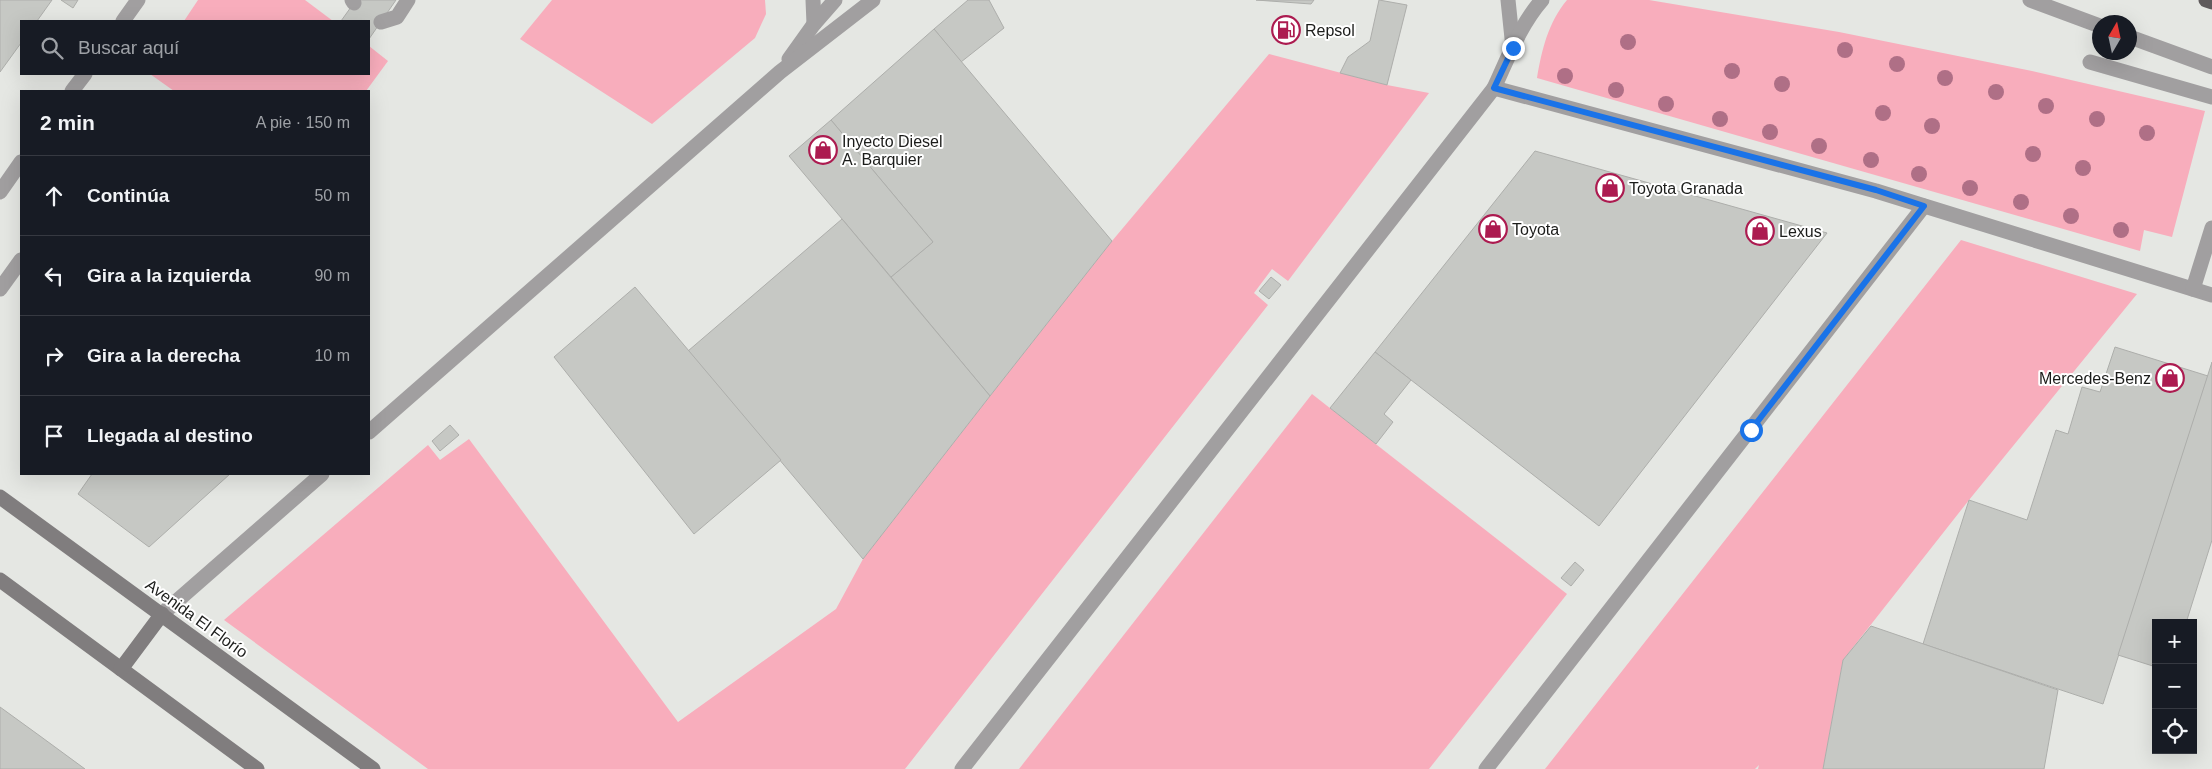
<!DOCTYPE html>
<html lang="es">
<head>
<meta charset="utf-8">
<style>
  :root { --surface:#171b24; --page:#242831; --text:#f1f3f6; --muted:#9ea1a6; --line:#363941 }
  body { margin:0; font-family:Helvetica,sans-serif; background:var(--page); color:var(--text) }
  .controls { position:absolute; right:15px; bottom:15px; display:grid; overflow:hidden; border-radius:0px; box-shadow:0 5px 20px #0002 }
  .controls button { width:45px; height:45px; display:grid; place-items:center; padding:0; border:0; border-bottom:1px solid var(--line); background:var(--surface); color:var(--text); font:25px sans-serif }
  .compass { position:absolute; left:2092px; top:15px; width:45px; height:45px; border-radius:50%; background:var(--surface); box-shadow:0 5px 20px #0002; rotate:9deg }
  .stop { position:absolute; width:15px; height:15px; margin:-11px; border:4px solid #1a73e8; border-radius:50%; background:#fff }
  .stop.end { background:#1a73e8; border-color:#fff; box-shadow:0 1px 5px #0008 }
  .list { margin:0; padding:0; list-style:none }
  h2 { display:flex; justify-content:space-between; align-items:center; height:65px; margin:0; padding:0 20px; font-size:21px }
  h2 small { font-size:16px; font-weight:400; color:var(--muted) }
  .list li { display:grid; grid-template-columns:32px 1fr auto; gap:15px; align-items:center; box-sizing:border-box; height:80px; padding:0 20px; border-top:1px solid var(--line) }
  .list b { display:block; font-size:19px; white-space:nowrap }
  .list em { font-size:16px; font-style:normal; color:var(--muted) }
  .icon { flex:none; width:28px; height:28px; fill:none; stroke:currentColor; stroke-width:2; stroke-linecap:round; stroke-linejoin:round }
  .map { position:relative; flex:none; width:2212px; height:769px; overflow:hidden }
  .search { position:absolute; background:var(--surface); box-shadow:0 5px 20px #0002; left:20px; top:20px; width:350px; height:55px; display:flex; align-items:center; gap:12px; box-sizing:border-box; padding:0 18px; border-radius:0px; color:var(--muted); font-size:19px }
  .panel { position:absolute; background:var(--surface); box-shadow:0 5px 20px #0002; left:20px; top:90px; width:350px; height:385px; border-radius:0px }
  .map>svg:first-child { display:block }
  .green { fill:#f8adbc }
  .building { fill:#c6c8c4; stroke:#adaeab }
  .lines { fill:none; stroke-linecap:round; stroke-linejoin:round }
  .service { stroke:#a19fa0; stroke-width:15 }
  .minor { stroke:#a19fa0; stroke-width:15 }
  .tertiary { stroke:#a19fa0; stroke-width:15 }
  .secondary { stroke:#807d7e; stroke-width:15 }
  .trunk { stroke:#5f5b5c; stroke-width:15 }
  .tree { fill:#af6f86 }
  .route { stroke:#1a73e8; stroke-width:6 }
  .labels { text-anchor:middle; stroke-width:4; stroke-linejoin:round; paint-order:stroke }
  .poi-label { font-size:16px; fill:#1b1c1a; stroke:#fff; text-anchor:start }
  .street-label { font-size:16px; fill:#1b1c1a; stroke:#fff }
</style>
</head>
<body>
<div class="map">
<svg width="2212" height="769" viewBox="0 0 2212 769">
  <rect width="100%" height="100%" fill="#e5e7e3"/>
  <g class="green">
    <polygon points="198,0 305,0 333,21 184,21"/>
    <polygon points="552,0 765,0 766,14 755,38 652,124 520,39"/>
    <path d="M1567,0H1649L1839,32L2032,71L2205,111L2172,237L2144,230L2140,251L1537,78C1542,49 1548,23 1567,0Z"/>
    <polygon points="369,46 388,61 366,91 174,91 150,74 369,74"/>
    <polygon points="1269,54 1387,85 1429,93 1288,281 1272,269 1254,293 1268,305 905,769 428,769 224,620 428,445 440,460 469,439 678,722 836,609 863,559 990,396 1112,241"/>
    <polygon points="1961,240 2137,294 1969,500 1843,660 1823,769 1758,769 1759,765 1755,769 1545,769"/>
    <polygon points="1312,394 1567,594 1429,769 1019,769"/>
  </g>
  <g class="building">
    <polygon points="0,0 52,0 37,21 21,21 21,43 0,72"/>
    <polygon points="61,0 78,0 73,8"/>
    <polygon points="356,0 396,0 369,39 369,21 341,21"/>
    <polygon points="968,0 989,0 1004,28 961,62 934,29"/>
    <polygon points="1256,0 1314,0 1311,4"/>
    <polygon points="1379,0 1407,5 1387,85 1340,73 1348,57 1370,41"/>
    <polygon points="934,29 1112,241 990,396 891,277 933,242 831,120"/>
    <polygon points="831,120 933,242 891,277 789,156"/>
    <polygon points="1535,151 1827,233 1599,526 1375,352"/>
    <polygon points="842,219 990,396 863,559 688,351"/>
    <polygon points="1271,277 1281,285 1269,299 1259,291"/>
    <polygon points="635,287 781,460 694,534 554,357"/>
    <polygon points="2115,347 2208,376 2103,704 1923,644 1969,500 2027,520 2056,430 2068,434 2082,387 2100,392"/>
    <polygon points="1375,352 1411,380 1384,414 1393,422 1376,444 1330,408"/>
    <polygon points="2212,362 2212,540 2186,623 2156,623 2156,667 2118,655"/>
    <polygon points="450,425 459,435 440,451 432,441"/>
    <polygon points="92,474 230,474 149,547 78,494"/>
    <polygon points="1575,562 1584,570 1571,586 1561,578"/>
    <polygon points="1871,626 2058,690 2044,769 1823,769 1843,660"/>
    <polygon points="0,707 40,736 85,769 0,769"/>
  </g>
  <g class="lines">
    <g class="service">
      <polyline points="352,0 354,3"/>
      <polyline points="381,22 397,17 408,0"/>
      <polyline points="2090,62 2212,97"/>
      <polyline points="0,289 21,260"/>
    </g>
    <g class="minor">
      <polyline points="813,0 814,24"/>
      <polyline points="789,59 814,24 835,0"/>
      <polyline points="1494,88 1876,191 2212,295"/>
      <polyline points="2193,289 2212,228"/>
      <polyline points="369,432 780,72 873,0"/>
      <polyline points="162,614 322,474"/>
      <polyline points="1486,769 1924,206"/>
    </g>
    <g class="tertiary">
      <polyline points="1508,0 1513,48"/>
      <polyline points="2030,0 2100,26"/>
      <polyline points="123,21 138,0"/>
      <polyline points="2130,37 2212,67"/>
      <polyline points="72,91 85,74"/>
      <polyline points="0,192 21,162"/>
      <path d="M962,769L1494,88C1508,58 1520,25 1542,0"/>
    </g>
    <g class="secondary">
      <polyline points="0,497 373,769"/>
      <polyline points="0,580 257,769"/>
      <polyline points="121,669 162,614"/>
    </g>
    <polyline class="trunk" points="2206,0 2212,2"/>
  </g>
  <g class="tree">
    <circle cx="1628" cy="42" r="8"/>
    <circle cx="1845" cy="50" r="8"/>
    <circle cx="1897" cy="64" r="8"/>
    <circle cx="1732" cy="71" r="8"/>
    <circle cx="1565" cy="76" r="8"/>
    <circle cx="1945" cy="78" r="8"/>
    <circle cx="1782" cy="84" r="8"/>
    <circle cx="1616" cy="90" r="8"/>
    <circle cx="1996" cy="92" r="8"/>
    <circle cx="1666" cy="104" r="8"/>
    <circle cx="2046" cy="106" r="8"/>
    <circle cx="1883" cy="113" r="8"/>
    <circle cx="1720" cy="119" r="8"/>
    <circle cx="2097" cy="119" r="8"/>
    <circle cx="1932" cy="126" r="8"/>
    <circle cx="1770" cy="132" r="8"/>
    <circle cx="2147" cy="133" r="8"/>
    <circle cx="1819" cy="146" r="8"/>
    <circle cx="2033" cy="154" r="8"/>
    <circle cx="1871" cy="160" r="8"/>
    <circle cx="2083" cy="168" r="8"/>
    <circle cx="1919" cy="174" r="8"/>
    <circle cx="1970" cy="188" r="8"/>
    <circle cx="2021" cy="202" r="8"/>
    <circle cx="2071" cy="216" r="8"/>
    <circle cx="2121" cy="230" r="8"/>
  </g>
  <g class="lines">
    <polyline class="route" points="1513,48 1494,88 1876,190 1924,206 1751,430"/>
  </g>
  <defs>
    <symbol id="fuel-ring" viewBox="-11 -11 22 22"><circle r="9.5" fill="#fff" stroke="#ac1b50" stroke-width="1.5"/><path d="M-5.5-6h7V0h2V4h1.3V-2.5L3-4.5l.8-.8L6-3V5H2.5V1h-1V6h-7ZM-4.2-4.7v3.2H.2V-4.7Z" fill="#ac1b50"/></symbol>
    <symbol id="shop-ring" viewBox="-11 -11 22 22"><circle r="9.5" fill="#fff" stroke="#ac1b50" stroke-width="1.5"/><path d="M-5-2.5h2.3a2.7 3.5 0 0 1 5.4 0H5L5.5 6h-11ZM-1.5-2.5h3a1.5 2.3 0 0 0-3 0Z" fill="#ac1b50"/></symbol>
  </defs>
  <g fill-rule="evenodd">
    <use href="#fuel-ring" x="1270" y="14" width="32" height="32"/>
    <use href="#shop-ring" x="807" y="134" width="32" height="32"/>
    <use href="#shop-ring" x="1594" y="172" width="32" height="32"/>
    <use href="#shop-ring" x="1477" y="213" width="32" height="32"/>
    <use href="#shop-ring" x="1744" y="215" width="32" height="32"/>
    <use href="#shop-ring" x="2154" y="362" width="32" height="32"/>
  </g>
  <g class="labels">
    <g class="poi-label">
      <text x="1305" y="36">Repsol</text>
      <text x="842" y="147">Inyecto Diesel<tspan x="842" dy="18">A. Barquier</tspan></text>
      <text x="1629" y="194">Toyota Granada</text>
      <text x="1512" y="235">Toyota</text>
      <text x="1779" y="237">Lexus</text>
      <text x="2151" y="384" text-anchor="end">Mercedes-Benz</text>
    </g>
    <g class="street-label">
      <text transform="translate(197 618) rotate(36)" y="6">Avenida El Florío</text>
    </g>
  </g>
</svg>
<div class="controls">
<button>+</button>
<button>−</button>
<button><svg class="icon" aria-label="locate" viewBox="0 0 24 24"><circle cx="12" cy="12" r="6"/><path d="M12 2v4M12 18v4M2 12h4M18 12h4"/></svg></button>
</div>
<svg class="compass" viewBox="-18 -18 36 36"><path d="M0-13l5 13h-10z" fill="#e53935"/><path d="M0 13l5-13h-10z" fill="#9ea1a6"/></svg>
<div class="stop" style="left:1751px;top:430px"></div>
<div class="stop end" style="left:1513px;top:48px"></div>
<div class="search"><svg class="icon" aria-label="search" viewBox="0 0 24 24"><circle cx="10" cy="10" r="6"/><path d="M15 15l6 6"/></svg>Buscar aquí</div>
<section class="panel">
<h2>2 min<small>A pie · 150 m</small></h2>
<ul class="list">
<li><svg class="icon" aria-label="ahead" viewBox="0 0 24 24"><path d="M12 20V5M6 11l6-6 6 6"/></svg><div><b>Continúa</b></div><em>50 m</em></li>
<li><svg class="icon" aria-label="left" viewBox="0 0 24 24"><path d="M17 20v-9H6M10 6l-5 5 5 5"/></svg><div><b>Gira a la izquierda</b></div><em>90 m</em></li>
<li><svg class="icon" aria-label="right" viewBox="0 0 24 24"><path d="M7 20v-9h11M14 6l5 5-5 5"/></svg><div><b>Gira a la derecha</b></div><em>10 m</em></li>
<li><svg class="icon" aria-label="arrive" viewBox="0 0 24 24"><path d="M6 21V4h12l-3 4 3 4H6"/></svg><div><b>Llegada al destino</b></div></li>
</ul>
</section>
</div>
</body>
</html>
